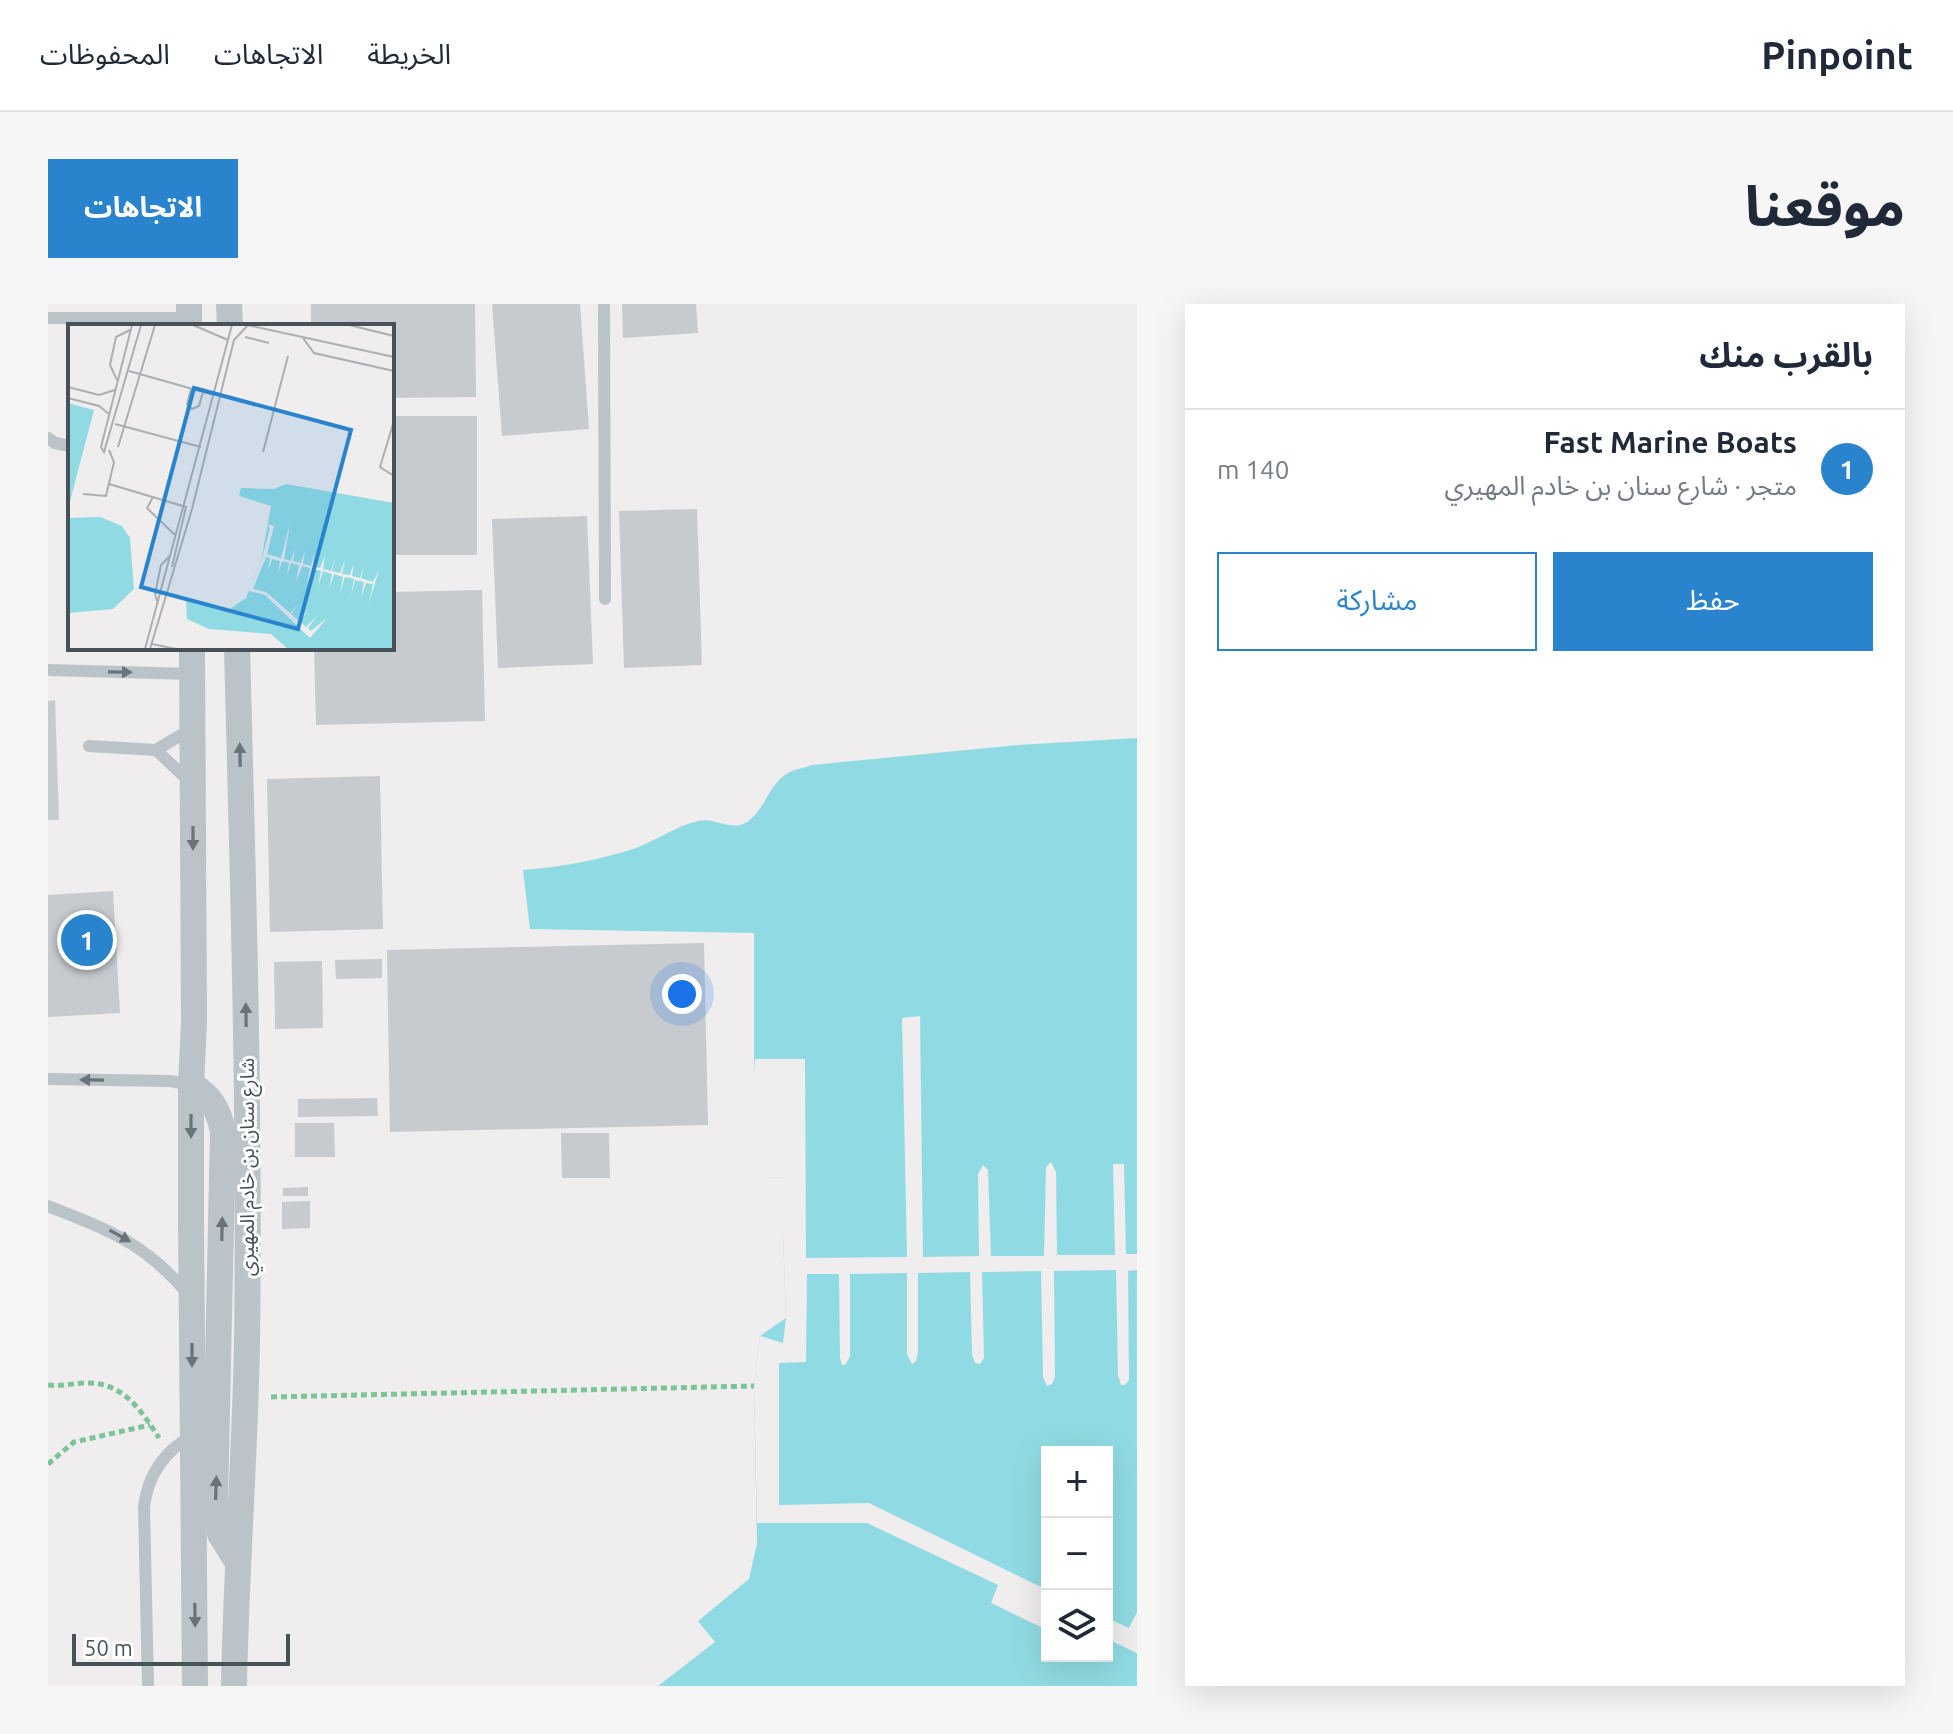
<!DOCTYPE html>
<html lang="ar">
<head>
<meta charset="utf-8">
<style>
  :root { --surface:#fff; --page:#f6f6f7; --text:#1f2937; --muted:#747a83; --line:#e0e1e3; --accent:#2a84cd }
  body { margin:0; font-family:Ubuntu,"Noto Sans Arabic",sans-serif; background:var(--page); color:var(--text); direction:rtl }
  .controls { position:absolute; right:24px; bottom:24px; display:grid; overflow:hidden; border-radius:0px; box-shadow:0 8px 32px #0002 }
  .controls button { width:72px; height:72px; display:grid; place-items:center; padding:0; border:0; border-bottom:2px solid var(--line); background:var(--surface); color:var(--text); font:40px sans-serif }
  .scale { position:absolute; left:24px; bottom:20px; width:218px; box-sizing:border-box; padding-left:8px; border:4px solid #475258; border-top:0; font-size:22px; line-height:28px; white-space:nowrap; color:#475258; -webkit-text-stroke:6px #fff; paint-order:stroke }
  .you { position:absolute; left:634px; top:690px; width:28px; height:28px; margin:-20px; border:6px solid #fff; border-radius:50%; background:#1a73e8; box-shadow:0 0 0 12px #1a73e833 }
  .badge { display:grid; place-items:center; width:52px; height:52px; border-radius:50%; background:var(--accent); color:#fff; font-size:26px; font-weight:700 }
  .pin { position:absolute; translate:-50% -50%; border:4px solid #fff; box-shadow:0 2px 8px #0006 }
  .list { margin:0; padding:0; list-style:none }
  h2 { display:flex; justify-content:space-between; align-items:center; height:104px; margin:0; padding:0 32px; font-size:34px }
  h2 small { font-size:26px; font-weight:400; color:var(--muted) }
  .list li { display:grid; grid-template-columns:52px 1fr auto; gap:24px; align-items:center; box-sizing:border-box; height:120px; padding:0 32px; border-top:2px solid var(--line) }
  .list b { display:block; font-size:30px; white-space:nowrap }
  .list p { margin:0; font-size:26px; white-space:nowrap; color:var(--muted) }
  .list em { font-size:26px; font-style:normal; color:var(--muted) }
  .actions { display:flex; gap:16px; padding:24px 32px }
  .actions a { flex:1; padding:18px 0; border:2px solid var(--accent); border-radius:0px; text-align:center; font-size:28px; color:var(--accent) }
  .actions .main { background:var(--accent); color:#fff }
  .icon { flex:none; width:44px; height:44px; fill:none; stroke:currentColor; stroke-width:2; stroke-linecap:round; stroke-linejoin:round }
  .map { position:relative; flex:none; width:1089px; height:1382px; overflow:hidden; direction:ltr; border-radius:0px }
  header { display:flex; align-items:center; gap:48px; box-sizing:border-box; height:112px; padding:0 40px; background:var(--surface); border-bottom:2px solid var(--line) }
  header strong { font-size:38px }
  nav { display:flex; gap:44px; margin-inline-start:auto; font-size:28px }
  .intro { display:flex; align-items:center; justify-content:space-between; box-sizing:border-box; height:192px; padding:0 48px }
  h1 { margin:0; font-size:56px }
  .button { padding:20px 36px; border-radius:0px; background:var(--accent); color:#fff; font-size:28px; font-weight:700 }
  main { display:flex; gap:48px; padding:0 48px }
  aside { flex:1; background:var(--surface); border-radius:0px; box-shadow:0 8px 32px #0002 }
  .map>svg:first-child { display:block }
  .water { fill:#90dbe3; fill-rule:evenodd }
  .pier { fill:#efeded }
  .building { fill:#c7cbcf }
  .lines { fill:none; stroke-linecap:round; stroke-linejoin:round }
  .path { stroke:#7ac497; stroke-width:5; stroke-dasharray:6 4; stroke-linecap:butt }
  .lane { stroke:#b9c3c8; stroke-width:12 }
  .street { stroke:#b9c3c8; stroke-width:26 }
  .oneway { fill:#69747a }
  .labels { text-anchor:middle; stroke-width:6; stroke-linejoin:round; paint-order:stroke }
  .street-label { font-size:20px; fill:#475258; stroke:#fff }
  .inset-road { fill:none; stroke:#acafb1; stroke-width:2 }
  .view { fill:#2a84cd; fill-opacity:0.15; stroke:#2a84cd; stroke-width:4 }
  .inset-edge { fill:none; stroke:#475258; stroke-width:4 }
</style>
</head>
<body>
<header>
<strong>Pinpoint</strong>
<nav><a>الخريطة</a><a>الاتجاهات</a><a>المحفوظات</a></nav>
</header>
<div class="intro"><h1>موقعنا</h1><a class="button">الاتجاهات</a></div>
<main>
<aside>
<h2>بالقرب منك<small></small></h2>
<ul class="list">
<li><span class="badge">1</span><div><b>Fast Marine Boats</b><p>متجر · شارع سنان بن خادم المهيري</p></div><em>140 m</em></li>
</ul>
<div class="actions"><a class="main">حفظ</a><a>مشاركة</a></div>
</aside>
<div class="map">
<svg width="1089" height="1382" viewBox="0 0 1089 1382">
  <rect width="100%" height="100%" fill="#efeded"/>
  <path class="water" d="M1089,434V1382H610L667,1338L650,1317L701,1275L709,1239L706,1082L712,1032L738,1014L735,929H719V874L737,873V770H706V629L482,625L475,566C512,563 552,556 588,544C609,536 628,522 650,517C666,513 682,527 697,519C717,508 720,480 740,469C747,465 757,464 764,461L970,441ZM999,1148H1059V1352H999Z"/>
  <g class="pier">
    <polygon points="872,712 875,953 931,952 930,870 935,861 940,866 943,952 996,952 998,863 1003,858 1008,868 1009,951 1067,951 1065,860 1076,860 1078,950 1089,950 1089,966 1080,967 1081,1076 1077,1081 1073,1081 1070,1071 1068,966 1006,967 1007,1073 1004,1080 999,1082 995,1073 993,967 934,968 936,1054 932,1060 927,1059 924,1050 922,968 870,969 870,1048 868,1057 864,1060 859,1050 859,969 802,970 802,1053 797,1061 794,1061 792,1054 791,970 759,970 758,1058 731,1059 731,1201 821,1199 999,1286 999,1317 995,1324 943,1299 950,1281 819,1219 709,1219 706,1082 712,1032 735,1039 738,1014 735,929 719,929 719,874 737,873 737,770 706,770 707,755 757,755 758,954 859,953 854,714"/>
    <polygon points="1089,1308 1089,1349 1059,1335 1059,1314 1081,1324"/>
  </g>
  <g class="building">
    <polygon points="263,0 427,0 428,93 344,94 344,22 263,22"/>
    <polygon points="444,0 532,0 541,125 454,132"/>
    <polygon points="574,0 648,0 650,29 575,34"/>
    <rect x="344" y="112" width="85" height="139"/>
    <polygon points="649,205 654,361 576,364 571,207"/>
    <polygon points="539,212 545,360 450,364 444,215"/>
    <polygon points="434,286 437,417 268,421 266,344 344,344 344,288"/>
    <polygon points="7,396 11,516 0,516 0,397"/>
    <polygon points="332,472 335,625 222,628 219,475"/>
    <polygon points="65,587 72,709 0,713 0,591"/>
    <polygon points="656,639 660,821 342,828 339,646"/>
    <polygon points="334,655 334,674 288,675 287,656"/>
    <polygon points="274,657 275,724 227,725 226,658"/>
    <polygon points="329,794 330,812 250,813 250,795"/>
    <polygon points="247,819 286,819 287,853 247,853"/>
    <polygon points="513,829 561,829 562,874 514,874"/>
    <polygon points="260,883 260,892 235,892 235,884"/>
    <polygon points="262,897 262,924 234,925 234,898"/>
  </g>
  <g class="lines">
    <g class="path">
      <path d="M0,1081C13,1083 25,1079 38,1079C75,1078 93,1106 111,1134"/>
      <polyline points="223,1093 706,1082"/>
      <polyline points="0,1160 26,1138 102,1121"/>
    </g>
    <g class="lane">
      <polyline points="556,0 557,295"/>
      <polyline points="0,14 141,14"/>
      <polyline points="0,134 7,139 22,142"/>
      <polyline points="0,366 144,370"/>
      <polyline points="41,442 108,446 143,425"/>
      <polyline points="108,446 141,477"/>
      <polyline points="0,775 122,777 143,781"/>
      <path d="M0,902C61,926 97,939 140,990"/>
      <path d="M100,1382L96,1203C100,1170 116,1147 145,1131"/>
    </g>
    <g class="street">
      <polyline points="141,0 141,22"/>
      <polyline points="181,0 182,22"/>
      <polyline points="144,344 146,718 143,781 143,917 147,1382"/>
      <path d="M143,781C163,792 171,806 175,828L167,1198L172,1230L189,1257"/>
      <path d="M186,1382C188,1267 197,1153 199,1038C202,807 195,575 189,344"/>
    </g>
  </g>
  <defs><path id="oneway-solid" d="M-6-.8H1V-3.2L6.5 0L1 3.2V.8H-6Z" transform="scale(2)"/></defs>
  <g class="oneway">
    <use href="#oneway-solid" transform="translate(72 368) rotate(1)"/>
    <use href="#oneway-solid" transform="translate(192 451) rotate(-91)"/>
    <use href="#oneway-solid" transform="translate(145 534) rotate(90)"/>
    <use href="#oneway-solid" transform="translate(198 711) rotate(-91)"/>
    <use href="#oneway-solid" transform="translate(44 776) rotate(-179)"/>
    <use href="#oneway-solid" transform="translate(143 822) rotate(90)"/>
    <use href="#oneway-solid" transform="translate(174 925) rotate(-89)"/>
    <use href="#oneway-solid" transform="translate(72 932) rotate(29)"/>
    <use href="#oneway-solid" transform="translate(144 1051) rotate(90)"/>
    <use href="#oneway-solid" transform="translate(168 1184) rotate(-88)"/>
    <use href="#oneway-solid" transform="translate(147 1311) rotate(89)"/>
  </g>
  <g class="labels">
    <g class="street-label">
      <text transform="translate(199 863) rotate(-90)" y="7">شارع سنان بن خادم المهيري</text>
    </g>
  </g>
  <g transform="translate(20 20)">
    <rect width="326" height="326" fill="#efeded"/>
    <path d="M0,79L26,86L1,181H0ZM218,160L326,179V325H220L203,310L141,305L119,295L118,277L159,287L178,274L193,238L203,182L171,172L173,164L206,165ZM32,193L54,202L62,214L66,265L45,285L0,289V194Z" fill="#90dbe3"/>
    <path d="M222,199L216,235L223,237L227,224L225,237L233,239L237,226L235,240L243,242L246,229L245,242L252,244L257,231L255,245L263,247L267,233L264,247L272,249L277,236L274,250L282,251L286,239L284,252L292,254L296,242L293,254L305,258L311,246L301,279L305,260L298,259L293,274L296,258L287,256L283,272L286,255L277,253L272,269L275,253L266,250L261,266L264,250L255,247L250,263L253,247L245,245L239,261L242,244L234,242L228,258L231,241L223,239L219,252L221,239L214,237L210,250L212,237L204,235L200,247L202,234L198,233L185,265L198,268L222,289L230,281L223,290L230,296L240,286L232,297L238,303L250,291L240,304L243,307L259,294L242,314L197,271L181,267L193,238L202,204L199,200L206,202L199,230L213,234Z" fill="#efeded"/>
    <path class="inset-road" d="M64,1L33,123L36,128L73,1M125,1L160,16M179,1L326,33M281,1L326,12M177,13L201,19M235,14L246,29L326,47M61,47L146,71M49,56L42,41L48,13L62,6M0,63L31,71L47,66M123,65L119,80L124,85L131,82L135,68M0,74L31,82L41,90M326,97L312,143L326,152M47,100L133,123M50,123L87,1M195,128L220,32M41,160L118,183L104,243M15,170L38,172L46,138L41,126M85,173L79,184L108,212M90,280L87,270L93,241L102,232M84,320L108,325M77,325L164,1M82,325L124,185L166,16L180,1"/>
    <path class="view" d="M126,64L283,106L230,305L73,263Z"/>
    <rect width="326" height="326" class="inset-edge"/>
  </g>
</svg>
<div class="controls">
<button>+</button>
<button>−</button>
<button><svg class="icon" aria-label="layers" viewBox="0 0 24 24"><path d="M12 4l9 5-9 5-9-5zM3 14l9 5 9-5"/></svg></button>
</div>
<div class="scale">50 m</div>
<div class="you"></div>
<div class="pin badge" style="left:39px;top:636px">1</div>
</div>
</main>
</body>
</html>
